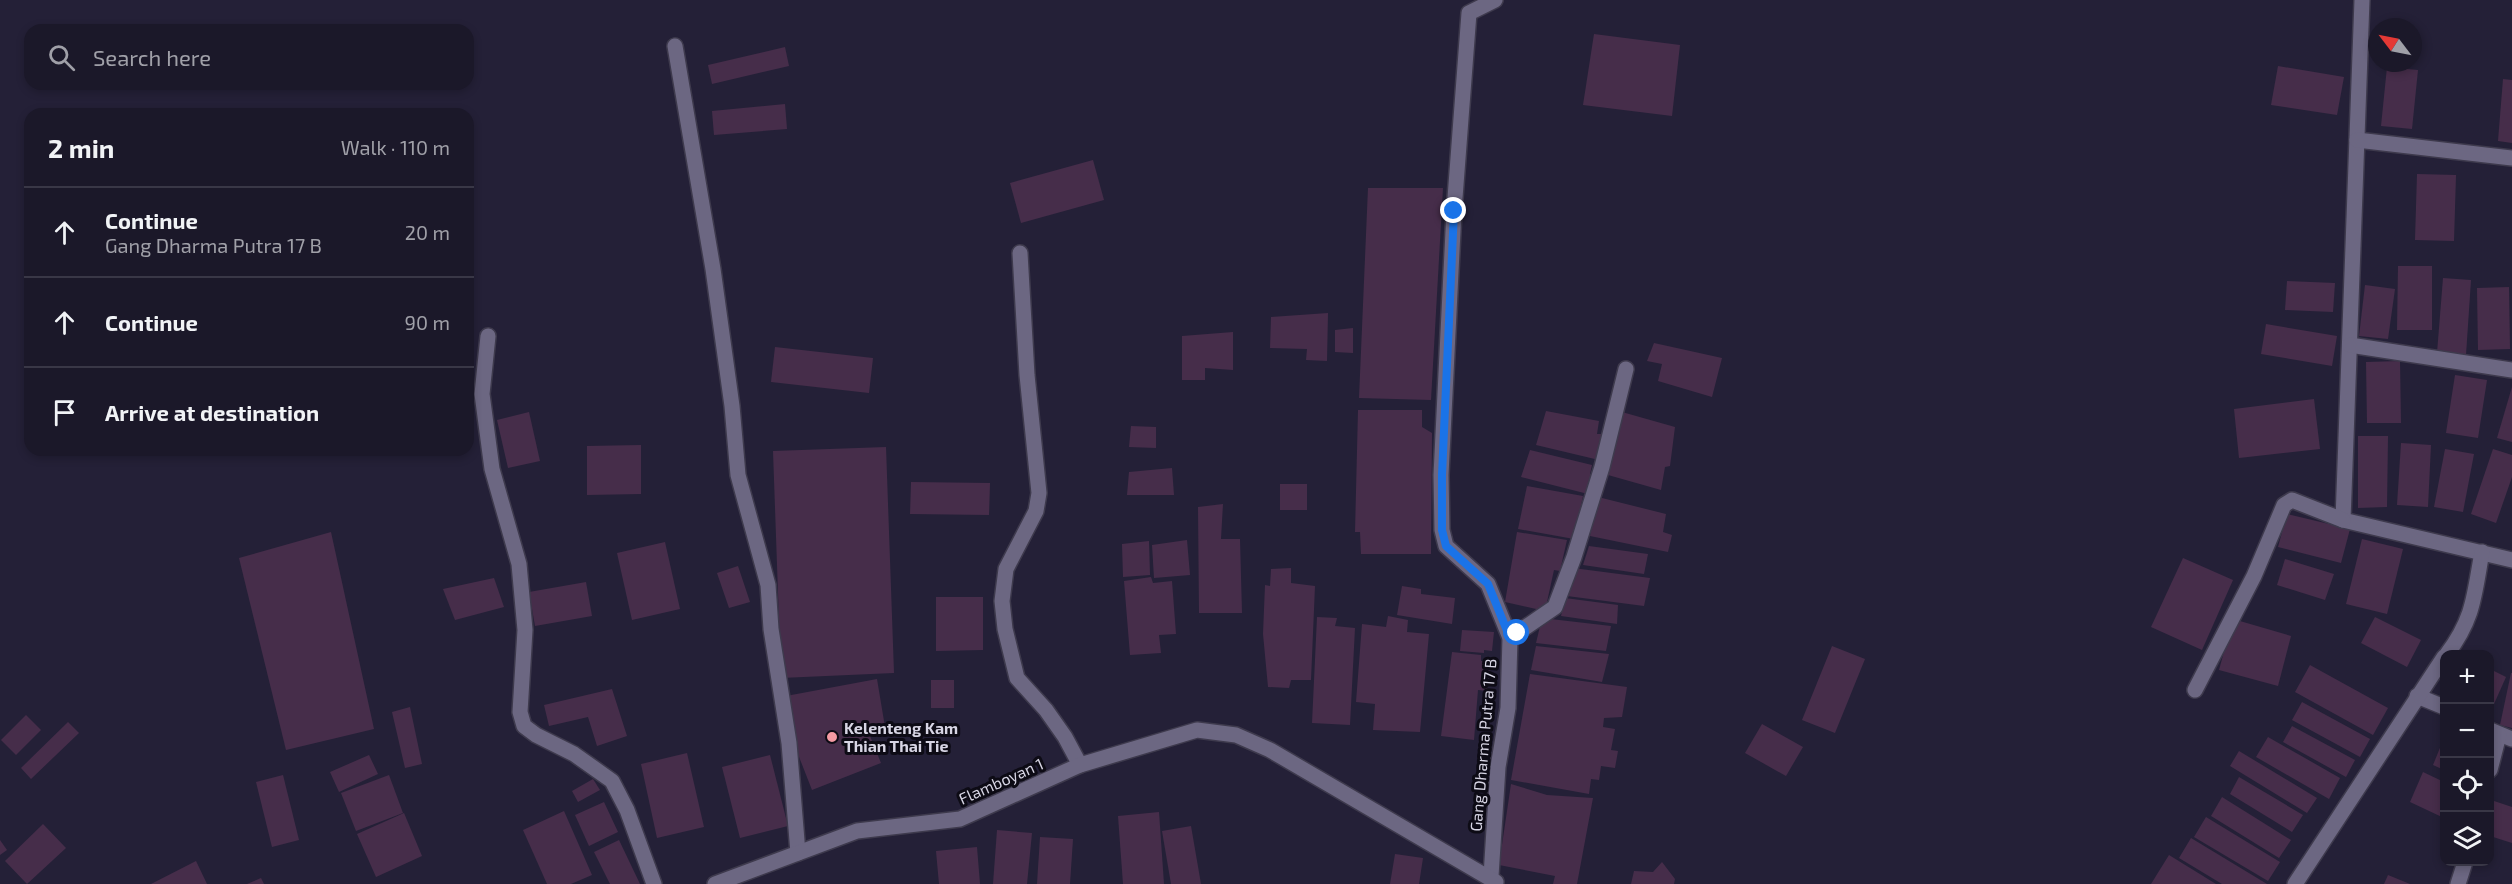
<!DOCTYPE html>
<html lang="en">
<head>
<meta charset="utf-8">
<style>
  :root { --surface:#1b1829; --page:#242131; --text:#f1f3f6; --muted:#a0a0a8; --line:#393746 }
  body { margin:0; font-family:"Exo 2",sans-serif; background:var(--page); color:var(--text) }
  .controls { position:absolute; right:18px; bottom:18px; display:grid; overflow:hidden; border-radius:12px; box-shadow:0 3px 9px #0003 }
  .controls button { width:54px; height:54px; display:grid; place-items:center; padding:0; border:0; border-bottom:2px solid var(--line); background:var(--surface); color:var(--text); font:30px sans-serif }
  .compass { position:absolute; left:2368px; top:18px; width:54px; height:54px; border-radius:50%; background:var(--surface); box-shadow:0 3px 9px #0003; rotate:302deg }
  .stop { position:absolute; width:18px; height:18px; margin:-14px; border:4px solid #1a73e8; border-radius:50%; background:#fff }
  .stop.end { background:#1a73e8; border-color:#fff; box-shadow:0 2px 6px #0008 }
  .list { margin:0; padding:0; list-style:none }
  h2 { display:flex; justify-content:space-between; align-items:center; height:78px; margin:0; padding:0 24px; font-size:26px }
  h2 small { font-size:20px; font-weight:400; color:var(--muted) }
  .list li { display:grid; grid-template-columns:39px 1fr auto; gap:18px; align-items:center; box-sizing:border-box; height:90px; padding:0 24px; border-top:2px solid var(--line) }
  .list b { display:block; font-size:22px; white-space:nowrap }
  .list p { margin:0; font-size:20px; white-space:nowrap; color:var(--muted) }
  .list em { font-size:20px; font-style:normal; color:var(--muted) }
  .icon { flex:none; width:33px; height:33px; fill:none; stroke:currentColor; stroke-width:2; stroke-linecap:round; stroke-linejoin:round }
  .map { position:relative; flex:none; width:2512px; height:884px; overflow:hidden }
  .search { position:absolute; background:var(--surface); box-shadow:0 3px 9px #0003; left:24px; top:24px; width:450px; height:66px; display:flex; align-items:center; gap:15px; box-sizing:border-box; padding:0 21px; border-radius:18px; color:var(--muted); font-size:22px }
  .panel { position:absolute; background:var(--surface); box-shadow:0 3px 9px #0003; left:24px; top:108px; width:450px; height:348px; border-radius:18px }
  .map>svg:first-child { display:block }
  .building { fill:#462d4a }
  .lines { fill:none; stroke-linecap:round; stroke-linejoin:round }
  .minor-casing { stroke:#3e3a4d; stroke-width:18 }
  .minor { stroke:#6c6782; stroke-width:15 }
  .route { stroke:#1a73e8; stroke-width:8 }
  .poi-dot { fill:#f49aa3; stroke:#0d0b15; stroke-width:2 }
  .labels { text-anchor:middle; stroke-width:6; stroke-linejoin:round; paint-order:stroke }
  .poi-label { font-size:16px; font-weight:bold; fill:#d7d5e4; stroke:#0d0b15; text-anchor:start }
  .street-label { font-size:16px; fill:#d7d5e4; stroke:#0d0b15 }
</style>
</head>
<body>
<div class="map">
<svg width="2512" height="884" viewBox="0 0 2512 884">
  <rect width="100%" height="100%" fill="#242037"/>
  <g class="building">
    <polygon points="1594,34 1680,45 1672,116 1583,105"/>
    <polygon points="785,47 789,66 712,84 708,65"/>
    <polygon points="2278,66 2344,77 2337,115 2271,105"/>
    <polygon points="2387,67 2418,70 2412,129 2381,126"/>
    <polygon points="2503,79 2512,80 2512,143 2498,141"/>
    <polygon points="785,104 787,129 714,135 712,111"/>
    <polygon points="1093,160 1104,200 1021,223 1010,183"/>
    <polygon points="2417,174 2456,175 2454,241 2415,240"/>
    <polygon points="1368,188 1443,188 1431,400 1359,398"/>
    <polygon points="2398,266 2432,266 2432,330 2397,330"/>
    <polygon points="2443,278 2471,280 2466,355 2437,353"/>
    <polygon points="2287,281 2335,283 2333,312 2285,310"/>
    <polygon points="2365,285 2395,289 2388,339 2359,336"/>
    <polygon points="2509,287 2510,349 2478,350 2477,288"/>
    <polygon points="1328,313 1327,361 1306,360 1307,349 1270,348 1271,317"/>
    <polygon points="2266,324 2337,336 2332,366 2261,354"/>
    <polygon points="1353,328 1353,353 1335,352 1335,330"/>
    <polygon points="1233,332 1233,370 1205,368 1205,380 1182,380 1182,336"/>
    <polygon points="1654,343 1722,358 1712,397 1658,381 1662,364 1647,361"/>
    <polygon points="775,347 873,358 869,393 771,382"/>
    <polygon points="2400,361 2401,423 2367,423 2366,362"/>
    <polygon points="2455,375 2487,380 2478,438 2446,433"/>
    <polygon points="2512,387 2512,442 2497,438"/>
    <polygon points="2314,399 2320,449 2239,458 2234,409"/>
    <polygon points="1358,410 1422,410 1422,427 1432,433 1431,554 1361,554 1360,532 1355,532"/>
    <polygon points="1546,411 1599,421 1597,434 1607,434 1599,460 1536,445"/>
    <polygon points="529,412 540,461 508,468 497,420"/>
    <polygon points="1622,412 1675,427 1670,466 1665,467 1661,490 1608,475"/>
    <polygon points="1131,426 1156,427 1156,448 1129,447"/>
    <polygon points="2358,436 2388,436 2387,507 2358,508"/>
    <polygon points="2401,443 2431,445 2428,507 2397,505"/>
    <polygon points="641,445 641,494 587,495 587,446"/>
    <polygon points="886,447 894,673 781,678 773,451"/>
    <polygon points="2445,449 2474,454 2463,512 2434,507"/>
    <polygon points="2493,449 2512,455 2512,477 2496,523 2471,514"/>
    <polygon points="1530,450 1592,465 1590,474 1594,476 1588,494 1521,477"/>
    <polygon points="1172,468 1174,495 1127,495 1129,472"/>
    <polygon points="911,482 990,483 989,515 910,514"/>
    <rect x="1280" y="484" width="27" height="26"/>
    <polygon points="1527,486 1583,496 1574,539 1518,529"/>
    <polygon points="1598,497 1666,514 1663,532 1672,535 1668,552 1590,536"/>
    <polygon points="1223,504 1221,539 1240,539 1242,613 1199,613 1198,507"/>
    <polygon points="2287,514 2350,529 2341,563 2278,547"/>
    <polygon points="331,532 374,729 286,750 239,558"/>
    <polygon points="1517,532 1567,540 1560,571 1554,570 1545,611 1505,602"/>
    <polygon points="2362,539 2403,549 2387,614 2346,604"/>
    <polygon points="1187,540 1190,575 1154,578 1152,545"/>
    <polygon points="1149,541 1150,575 1123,577 1122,544"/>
    <polygon points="665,542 680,609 632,620 617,553"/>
    <polygon points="1589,546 1648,554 1644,574 1583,565"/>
    <polygon points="2183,558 2233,580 2202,650 2151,627"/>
    <polygon points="2285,559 2334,574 2325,600 2277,585"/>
    <polygon points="738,566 750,602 729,608 717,573"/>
    <polygon points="1291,568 1291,583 1315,586 1311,680 1291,680 1289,688 1268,687 1263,634 1265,585 1270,586 1271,569"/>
    <polygon points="1573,568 1650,578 1644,606 1567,596"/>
    <polygon points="1151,577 1153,583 1172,581 1176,634 1159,635 1161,653 1130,655 1124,581"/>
    <polygon points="494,578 504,607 455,620 443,589"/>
    <polygon points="586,582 592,616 535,626 529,592"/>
    <polygon points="1402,586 1421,589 1421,594 1455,598 1452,624 1397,615"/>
    <polygon points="936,597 983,597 983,650 936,651"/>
    <polygon points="1565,598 1618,605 1617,624 1561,616"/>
    <polygon points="1388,616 1408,620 1407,632 1429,634 1420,732 1373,730 1375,704 1356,702 1362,624 1386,627"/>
    <polygon points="1317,617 1337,618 1335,626 1355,628 1350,725 1312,723"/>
    <polygon points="2375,617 2421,640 2407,667 2361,643"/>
    <polygon points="1542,618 1611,626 1606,651 1536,643"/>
    <polygon points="2233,619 2291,636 2278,686 2219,670"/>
    <polygon points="1462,630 1494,632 1492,651 1484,650 1484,653 1460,651"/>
    <polygon points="1536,646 1609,654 1602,682 1531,670"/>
    <polygon points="1832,646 1865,659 1835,733 1802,720"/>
    <polygon points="1452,652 1481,655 1481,661 1491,661 1487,691 1478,690 1474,740 1441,736"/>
    <polygon points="2310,665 2388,708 2373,735 2295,692"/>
    <polygon points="2490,669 2506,677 2490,713"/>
    <polygon points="2511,673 2512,673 2512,728 2500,725"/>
    <polygon points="1530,674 1627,687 1622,717 1604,718 1603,727 1615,729 1611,750 1618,751 1615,768 1601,766 1599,780 1591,779 1589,794 1511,780"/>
    <polygon points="877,679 885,727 868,731 881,763 812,790 794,744 786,696"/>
    <rect x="931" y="680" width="23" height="28"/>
    <polygon points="612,689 627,736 597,746 588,717 549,726 544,705"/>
    <polygon points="2302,702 2370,739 2360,757 2292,720"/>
    <polygon points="410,707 422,764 405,768 392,712"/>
    <polygon points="26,715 41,730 16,755 1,740"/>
    <polygon points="68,722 79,733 31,779 21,768"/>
    <polygon points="1762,724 1803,747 1786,776 1745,753"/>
    <polygon points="2292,726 2355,760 2346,777 2283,742"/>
    <polygon points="2268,737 2340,778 2329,799 2256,757"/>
    <polygon points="2444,738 2444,770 2433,765"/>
    <polygon points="2239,751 2317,798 2307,813 2230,766"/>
    <polygon points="687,753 704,827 657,838 641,764"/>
    <polygon points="369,755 378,774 339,792 330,772"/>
    <polygon points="770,755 788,826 740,838 722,767"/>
    <polygon points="2423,772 2444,782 2444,818 2410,802"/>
    <polygon points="283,775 299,840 272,847 256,782"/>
    <polygon points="389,775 403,813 356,831 341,793"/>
    <polygon points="2239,777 2303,815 2292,832 2230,794"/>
    <polygon points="593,779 600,790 578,802 572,791"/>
    <polygon points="1511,784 1547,795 1593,798 1577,884 1553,884 1555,876 1499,865"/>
    <polygon points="2222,797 2291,840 2279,858 2211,816"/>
    <polygon points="2491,800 2512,807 2512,843 2490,836"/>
    <polygon points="604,802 618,832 589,846 575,815"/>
    <polygon points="564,811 592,875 571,884 547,884 523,830"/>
    <polygon points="1159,812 1164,884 1123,884 1118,816"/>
    <polygon points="404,813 422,856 376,877 357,834"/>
    <polygon points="2206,817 2280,862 2268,881 2194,837"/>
    <polygon points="43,824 66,848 27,884 5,861"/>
    <polygon points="1191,826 1201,884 1171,884 1162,831"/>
    <polygon points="997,830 1032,833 1027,884 993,884"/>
    <polygon points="1040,837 1073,839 1070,884 1037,884"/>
    <polygon points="2191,838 2267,884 2222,884 2179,858"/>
    <polygon points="0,840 7,850 0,855"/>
    <polygon points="619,840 640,884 610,884 594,852"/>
    <polygon points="977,847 980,884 939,884 936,851"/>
    <polygon points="1395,854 1423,858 1419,884 1390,884"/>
    <polygon points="2169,855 2216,884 2151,884"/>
    <polygon points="196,861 207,884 151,884"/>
    <polygon points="1662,862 1675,879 1674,884 1631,884 1634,871 1653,872"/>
    <polygon points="2388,875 2410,884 2384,884"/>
    <polygon points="261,878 264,884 247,884"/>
  </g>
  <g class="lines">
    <defs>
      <g id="minor">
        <polyline points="2362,0 2343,520 2512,560"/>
        <polyline points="675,46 713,269 732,406 738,475 768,585 771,629 789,743 798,853"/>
        <polyline points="2357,140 2512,158"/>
        <polyline points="1020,253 1027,375 1039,493 1036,511 1006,569 1002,601 1005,629 1017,678 1046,710 1065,737 1080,765"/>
        <polyline points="488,336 482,394 492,469 519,564 525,630 520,712 524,726 536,735 574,754 612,781 627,810 654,884"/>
        <polyline points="2350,345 2512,370"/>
        <polyline points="1510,638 1555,607 1574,557 1602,467 1626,369"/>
        <path d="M2447,654C2474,618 2474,596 2482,552"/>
        <polyline points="2195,690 2254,576 2284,505 2292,500 2343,520"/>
        <polyline points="2417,696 2444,707"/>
        <polyline points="2490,730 2512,739"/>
        <polyline points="2490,770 2499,735"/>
        <polyline points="1491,876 1498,767 1508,708 1510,638 1488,584 1446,546 1442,530 1441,475 1454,211 1469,13 1495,0"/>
        <polyline points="715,884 857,831 960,819 1080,765 1197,730 1236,735 1270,750 1496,882"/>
        <polyline points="2295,884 2444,657"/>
        <polyline points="2458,884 2465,862"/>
      </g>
    </defs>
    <use href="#minor" class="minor-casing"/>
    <use href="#minor" class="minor"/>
  </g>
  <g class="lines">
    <polyline class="route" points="1454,211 1442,475 1442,530 1446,546 1488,584 1510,638 1517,633"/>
  </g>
  <circle class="poi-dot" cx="832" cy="737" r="6"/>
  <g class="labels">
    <g class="poi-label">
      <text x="844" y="734">Kelenteng Kam<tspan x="844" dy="18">Thian Thai Tie</tspan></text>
    </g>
    <g class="street-label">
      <text transform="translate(1483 745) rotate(-85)" y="6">Gang Dharma Putra 17 B</text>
      <text transform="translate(1001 781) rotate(-24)" y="6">Flamboyan 1</text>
    </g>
  </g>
</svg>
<div class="controls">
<button>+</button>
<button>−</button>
<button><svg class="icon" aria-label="locate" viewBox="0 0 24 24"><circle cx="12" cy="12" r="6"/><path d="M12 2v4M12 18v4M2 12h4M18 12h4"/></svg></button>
<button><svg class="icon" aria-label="layers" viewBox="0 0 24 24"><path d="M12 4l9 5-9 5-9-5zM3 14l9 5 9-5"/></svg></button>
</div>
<svg class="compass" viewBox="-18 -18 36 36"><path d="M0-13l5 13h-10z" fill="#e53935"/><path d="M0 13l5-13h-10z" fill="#a0a0a8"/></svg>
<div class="stop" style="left:1517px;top:633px"></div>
<div class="stop end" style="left:1454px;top:211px"></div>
<div class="search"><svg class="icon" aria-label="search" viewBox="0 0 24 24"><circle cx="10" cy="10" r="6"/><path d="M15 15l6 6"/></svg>Search here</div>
<section class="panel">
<h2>2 min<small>Walk · 110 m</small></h2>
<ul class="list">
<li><svg class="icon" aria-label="ahead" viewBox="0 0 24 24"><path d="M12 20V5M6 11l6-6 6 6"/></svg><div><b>Continue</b><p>Gang Dharma Putra 17 B</p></div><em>20 m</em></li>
<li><svg class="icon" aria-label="ahead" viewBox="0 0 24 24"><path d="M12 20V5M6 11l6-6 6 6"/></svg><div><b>Continue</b></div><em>90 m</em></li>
<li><svg class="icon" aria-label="arrive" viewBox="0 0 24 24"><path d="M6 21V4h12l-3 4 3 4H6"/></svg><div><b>Arrive at destination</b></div></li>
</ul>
</section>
</div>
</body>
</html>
